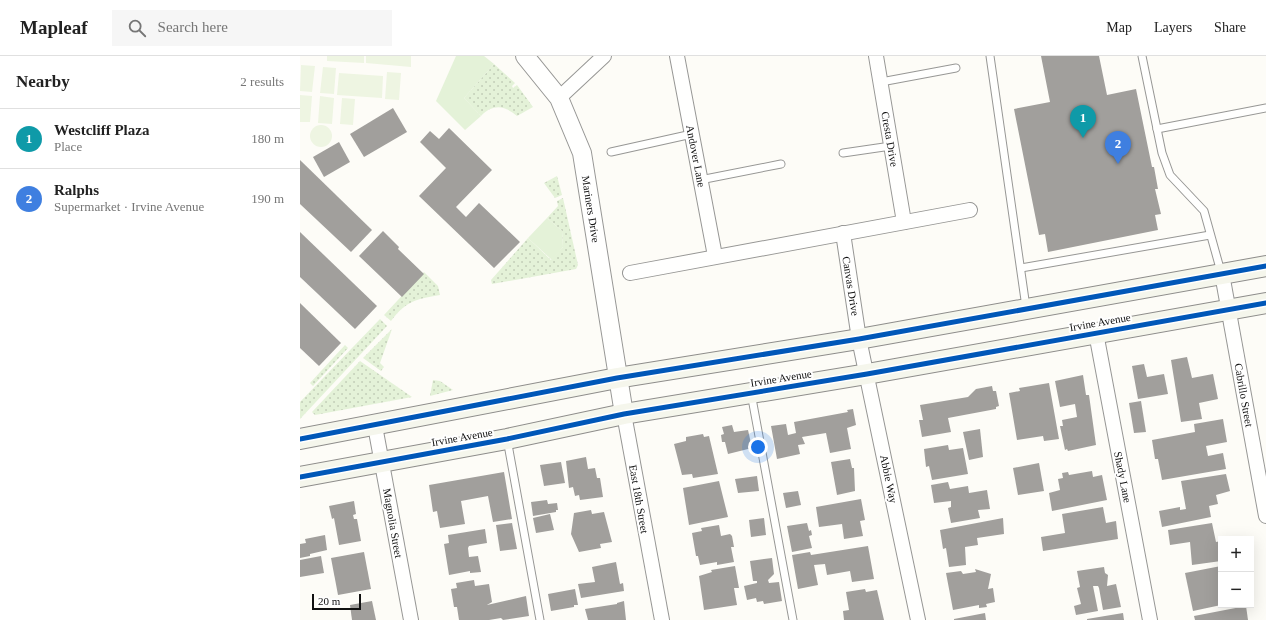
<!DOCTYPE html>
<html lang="en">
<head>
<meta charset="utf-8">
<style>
  :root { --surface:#fff; --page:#f6f6f6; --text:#222; --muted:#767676; --line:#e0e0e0; --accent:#0b8043 }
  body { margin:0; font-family:"Times New Roman",serif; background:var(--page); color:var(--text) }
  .controls { position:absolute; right:12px; bottom:12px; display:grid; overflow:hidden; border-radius:0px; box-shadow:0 4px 16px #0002 }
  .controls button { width:36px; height:36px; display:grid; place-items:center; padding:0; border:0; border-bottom:1px solid var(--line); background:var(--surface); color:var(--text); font:20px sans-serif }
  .scale { position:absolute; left:12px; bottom:10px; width:49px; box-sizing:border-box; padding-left:4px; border:2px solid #111; border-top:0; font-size:11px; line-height:14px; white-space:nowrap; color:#111; -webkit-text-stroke:3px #fff; paint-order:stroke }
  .you { position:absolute; left:458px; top:391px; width:14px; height:14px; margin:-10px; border:3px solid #fff; border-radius:50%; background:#1a73e8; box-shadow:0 0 0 6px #1a73e833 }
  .badge { display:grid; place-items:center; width:26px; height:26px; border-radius:50%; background:var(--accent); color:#fff; font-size:13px; font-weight:700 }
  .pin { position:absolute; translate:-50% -33px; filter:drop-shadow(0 1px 2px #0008) }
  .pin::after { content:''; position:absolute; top:21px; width:14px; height:12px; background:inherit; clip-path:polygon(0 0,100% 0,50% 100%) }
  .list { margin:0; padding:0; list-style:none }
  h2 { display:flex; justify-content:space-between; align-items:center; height:52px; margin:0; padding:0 16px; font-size:17px }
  h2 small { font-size:13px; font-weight:400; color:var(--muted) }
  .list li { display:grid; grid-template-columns:26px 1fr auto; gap:12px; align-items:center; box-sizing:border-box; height:60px; padding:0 16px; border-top:1px solid var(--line) }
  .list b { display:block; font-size:15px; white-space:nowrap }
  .list p { margin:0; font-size:13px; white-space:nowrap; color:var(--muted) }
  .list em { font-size:13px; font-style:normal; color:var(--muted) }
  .icon { flex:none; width:22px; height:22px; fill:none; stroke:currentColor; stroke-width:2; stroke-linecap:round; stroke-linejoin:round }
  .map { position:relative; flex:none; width:966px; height:564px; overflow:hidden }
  header { display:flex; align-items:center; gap:24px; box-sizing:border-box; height:56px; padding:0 20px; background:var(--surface); border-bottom:1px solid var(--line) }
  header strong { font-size:19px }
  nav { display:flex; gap:22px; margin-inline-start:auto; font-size:14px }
  .search { width:280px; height:36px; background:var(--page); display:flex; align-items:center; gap:10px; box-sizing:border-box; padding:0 14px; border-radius:0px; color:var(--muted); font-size:15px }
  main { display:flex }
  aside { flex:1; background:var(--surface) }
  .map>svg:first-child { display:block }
  .grass { fill:url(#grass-dots) }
  .park { fill:#e4f2d8 }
  .pitch { fill:#eef5e2 }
  .building { fill:#a19f9c }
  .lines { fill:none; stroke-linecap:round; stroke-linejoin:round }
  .service-casing { stroke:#979795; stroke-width:9 }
  .minor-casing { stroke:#979795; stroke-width:16 }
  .tertiary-casing { stroke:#979795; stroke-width:20 }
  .secondary-casing { stroke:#8e8d8b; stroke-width:22 }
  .service { stroke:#fffffe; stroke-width:7 }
  .minor { stroke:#fffffe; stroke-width:14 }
  .tertiary { stroke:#fffffe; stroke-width:18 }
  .secondary { stroke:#f5f6ec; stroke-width:20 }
  .cycleway-casing { stroke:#fff; stroke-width:8 }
  .cycleway { stroke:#0057b8; stroke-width:5 }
  .labels { text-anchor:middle; stroke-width:4; stroke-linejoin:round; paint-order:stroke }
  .street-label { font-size:11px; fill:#111; stroke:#fff }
</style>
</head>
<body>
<header>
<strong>Mapleaf</strong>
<div class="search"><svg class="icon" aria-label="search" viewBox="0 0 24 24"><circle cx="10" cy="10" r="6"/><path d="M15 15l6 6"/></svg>Search here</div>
<nav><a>Map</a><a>Layers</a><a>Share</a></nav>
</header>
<main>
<aside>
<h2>Nearby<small>2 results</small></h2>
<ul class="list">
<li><span class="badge" style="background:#0f9aa8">1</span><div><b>Westcliff Plaza</b><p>Place</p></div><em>180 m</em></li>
<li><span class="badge" style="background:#3f7fe0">2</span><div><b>Ralphs</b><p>Supermarket · Irvine Avenue</p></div><em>190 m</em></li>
</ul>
</aside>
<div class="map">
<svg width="966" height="564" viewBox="0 0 966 564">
  <defs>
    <pattern id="grass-dots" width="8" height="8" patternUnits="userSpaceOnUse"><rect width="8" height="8" fill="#e4f2d8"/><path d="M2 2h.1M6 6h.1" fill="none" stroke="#c3ceb8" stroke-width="1.8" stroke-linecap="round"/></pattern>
  </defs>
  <rect width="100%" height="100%" fill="#fdfcf7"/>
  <g class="grass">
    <path d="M194,8L215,27L212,30L213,32L217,29L233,51L217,60C204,49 193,48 181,60L164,42Z"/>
    <polygon points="257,120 262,139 255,142 244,127"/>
    <polygon points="263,142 278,209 276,213 192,228 191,224 228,182 251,204 263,191 262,175 247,162 258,150 257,145"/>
    <path d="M124,216L138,230L140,239C116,243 106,245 91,265L84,259Z"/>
    <polygon points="80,263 87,270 0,363 0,346"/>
    <polygon points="92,273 80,307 84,311 81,315 63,302"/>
    <polygon points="45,289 48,292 13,330 10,327"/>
    <polygon points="60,305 112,341 15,359 12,356"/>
    <polygon points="133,324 140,325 153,334 130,340"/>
  </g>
  <g class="park">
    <polygon points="156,0 184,0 194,8 164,42 181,60 165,74 136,45"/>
    <polygon points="247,162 262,175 263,191 252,204 228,182"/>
  </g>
  <g class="pitch">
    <polygon points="27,0 64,0 64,7 27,5"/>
    <polygon points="66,0 111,0 111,11 66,7"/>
    <polygon points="1,9 15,10 12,36 0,35"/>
    <polygon points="23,11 36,12 34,38 20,37"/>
    <polygon points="87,16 101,17 99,44 85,43"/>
    <polygon points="39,17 83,20 82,42 37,39"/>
    <polygon points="0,39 12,40 10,66 0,66"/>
    <polygon points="20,40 34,42 32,68 18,67"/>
    <polygon points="42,42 55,43 53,69 40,68"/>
    <circle cx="21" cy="80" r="11"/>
  </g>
  <g class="building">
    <polygon points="741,0 799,0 807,39 836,33 852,111 854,111 858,133 855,133 861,158 855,159 858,174 748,196 745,178 739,179 714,53 750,46"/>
    <polygon points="93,52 107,76 64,101 50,78"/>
    <polygon points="149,72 192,114 156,151 166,161 179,147 220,186 194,212 119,140 146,112 120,86 130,75 139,83"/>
    <polygon points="39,86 50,106 24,121 13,101"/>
    <polygon points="0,104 72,174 51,196 0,148"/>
    <polygon points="83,175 99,191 98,193 124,218 102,241 59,200"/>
    <polygon points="0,176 77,250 55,273 0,221"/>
    <polygon points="0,247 41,287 19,310 0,292"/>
    <polygon points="887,301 892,322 913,318 918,343 899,347 902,363 881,366 871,304"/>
    <polygon points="844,308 847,321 864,318 868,338 838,343 832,310"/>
    <polygon points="783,319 786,339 789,339 796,389 768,395 767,393 765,394 760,370 763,370 762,364 777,361 775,348 760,351 755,325"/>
    <polygon points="749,327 759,383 744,385 743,380 717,384 709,337 720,335 719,332"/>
    <polygon points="692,330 693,335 696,335 699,350 696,351 696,353 648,362 651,376 622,381 619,364 623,364 620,349 668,341 676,333"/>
    <polygon points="841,345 846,376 834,377 829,347"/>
    <polygon points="553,353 556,369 547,372 551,393 530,397 526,377 502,381 505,388 498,389 500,398 477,403 471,370 486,368 488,379 496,377 494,366 548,356 547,354"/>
    <polygon points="923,363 927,386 906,390 908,400 923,397 926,413 862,424 858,403 855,403 852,384 895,376 894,368"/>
    <polygon points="432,369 434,376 448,374 452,392 428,398 425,386 422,386 421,379 424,378 422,371"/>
    <polygon points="680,373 683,401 669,404 663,376"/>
    <polygon points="403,378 404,381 409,380 418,418 393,422 392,418 382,419 374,388 386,385 386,381"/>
    <polygon points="648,389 649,394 663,392 668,418 632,424 629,410 626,411 624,393"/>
    <polygon points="286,401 288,413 295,412 297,422 300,422 303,441 280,444 279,439 275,440 273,431 269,432 266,405"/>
    <polygon points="550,403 552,412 554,412 555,435 537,439 531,406"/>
    <polygon points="261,406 265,427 244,430 240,409"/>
    <polygon points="739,407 744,435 718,439 713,412"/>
    <polygon points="792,415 793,421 802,419 807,444 752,455 749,437 760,434 758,423 763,422 762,417 768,416 769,419"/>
    <polygon points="204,416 212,463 193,466 188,440 161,445 165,468 140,472 137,455 133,456 129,429"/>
    <polygon points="926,418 930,435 916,439 918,448 909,450 911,461 862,471 859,455 880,451 880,454 886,453 881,425"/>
    <polygon points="457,420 459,435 438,437 435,423"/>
    <polygon points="419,425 428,461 389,469 383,432"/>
    <polygon points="648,426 650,433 668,430 669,437 687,434 690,453 678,454 680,462 651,467 648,452 651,451 651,445 634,447 631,429"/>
    <polygon points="498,435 501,449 486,452 483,437"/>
    <polygon points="561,443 565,464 560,465 563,480 544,483 542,468 519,471 516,451"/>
    <polygon points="247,444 248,448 257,447 258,454 256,454 256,456 233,460 231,446"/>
    <polygon points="54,445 56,458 53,459 54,463 57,463 61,485 39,489 34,462 32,463 29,450"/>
    <polygon points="803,451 806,467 816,465 818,483 743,495 741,481 765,477 762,458"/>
    <polygon points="291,454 292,458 304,456 312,486 300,488 301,492 279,496 271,478 274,457"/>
    <polygon points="250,458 254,474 236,477 233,462"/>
    <polygon points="464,462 466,479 451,481 449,464"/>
    <polygon points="703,462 704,478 677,482 678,489 665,491 666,509 649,511 646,492 643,493 640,474"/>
    <polygon points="212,467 217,493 200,495 196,469"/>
    <polygon points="507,467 509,475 511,474 512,479 509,480 512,492 492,496 487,470"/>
    <polygon points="912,467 916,486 921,485 921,505 892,509 890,486 870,489 868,474"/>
    <polygon points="419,469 421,480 430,478 432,480 434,491 431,491 434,506 417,509 417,506 400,509 398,500 396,500 392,477 402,475 401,472"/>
    <polygon points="185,473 187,487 169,490 168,492 169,501 178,500 181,516 170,517 170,515 149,519 144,488 149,487 148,479"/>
    <polygon points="25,479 27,494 10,498 10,500 0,502 0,488 6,487 5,483"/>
    <polygon points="568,490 574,523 552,526 550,515 527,519 525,508 514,509 518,529 498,533 492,499 510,496 511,499"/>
    <polygon points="64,496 71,533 38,539 31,502"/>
    <polygon points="21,500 24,517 0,521 0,504"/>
    <polygon points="472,502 474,518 468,524 469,527 479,526 482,545 464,548 463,545 457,546 456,542 447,544 444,530 457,527 457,525 453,525 450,505"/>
    <polygon points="316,506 320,528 323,527 324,535 281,542 278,528 295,526 292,511"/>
    <polygon points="435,510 439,532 434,532 437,549 404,554 399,520 412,516 411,514"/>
    <polygon points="921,510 921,549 893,555 885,517"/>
    <polygon points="804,511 805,517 808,519 807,530 816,528 821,551 803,554 799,532 798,530 793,530 798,555 776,559 774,550 781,548 777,532 780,531 777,515"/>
    <polygon points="675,513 691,518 688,533 693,532 695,546 686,548 687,551 679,552 679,549 653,554 646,517 661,515 663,518 676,516"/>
    <polygon points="174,524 175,530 189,528 192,546 187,549 226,540 229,560 203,564 201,562 189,564 159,564 157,551 154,551 151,533 157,532 156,527"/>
    <polygon points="275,533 278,549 274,549 274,551 251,555 248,538"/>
    <polygon points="565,533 566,536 577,534 584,564 544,564 543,555 549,554 546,536"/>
    <polygon points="72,545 76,564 52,564 50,549"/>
    <polygon points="324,545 326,564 288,564 285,553 317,548 317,547"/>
    <polygon points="946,550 948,564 895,564 894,560"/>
    <polygon points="685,557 686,564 654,564 654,563"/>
    <polygon points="823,557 824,564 787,564 787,563"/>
  </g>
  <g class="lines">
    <defs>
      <g id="service">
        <polyline points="690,0 726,251"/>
        <polyline points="842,0 862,97 870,119 904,155 921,216"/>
        <polyline points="581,26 656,12"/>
        <polyline points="857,73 966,52"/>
        <polyline points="311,96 392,78"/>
        <polyline points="543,97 591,90"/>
        <polyline points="400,124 481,108"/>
        <polyline points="721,212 910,179"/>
        <polyline points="451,337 493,564"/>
        <polyline points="207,383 240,564"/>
      </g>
      <g id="minor">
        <polyline points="377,0 415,200"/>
        <polyline points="576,0 604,166"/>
        <polyline points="259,42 304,0"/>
        <polyline points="543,177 559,283 618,564"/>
        <polyline points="330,217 670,154"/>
        <polyline points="922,218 966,460"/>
        <polyline points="796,277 850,564"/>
        <polyline points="324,358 362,564"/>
        <polyline points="75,370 111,564"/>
      </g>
      <polyline id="tertiary" points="225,0 259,42 282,97 324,358"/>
      <g id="secondary">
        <polyline points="0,383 317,322 559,283 966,210"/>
        <polyline points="0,421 207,383 324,358 567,318 966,247"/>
      </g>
    </defs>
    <use href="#service" class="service-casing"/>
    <use href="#minor" class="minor-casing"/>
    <use href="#tertiary" class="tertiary-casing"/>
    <use href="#secondary" class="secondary-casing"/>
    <use href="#service" class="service"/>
    <use href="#minor" class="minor"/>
    <use href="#tertiary" class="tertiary"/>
    <use href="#secondary" class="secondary"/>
    <defs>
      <g id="cycleway">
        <polyline points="0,383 317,322 559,283 966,210"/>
        <polyline points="0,421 207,383 324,358 567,318 966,247"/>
      </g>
    </defs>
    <use href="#cycleway" class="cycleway-casing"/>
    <use href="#cycleway" class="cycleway"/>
  </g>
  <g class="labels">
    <g class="street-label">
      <text transform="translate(590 83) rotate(80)" y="4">Cresta Drive</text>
      <text transform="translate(396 100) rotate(79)" y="4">Andover Lane</text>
      <text transform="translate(291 153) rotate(81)" y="4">Mariners Drive</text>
      <text transform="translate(551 230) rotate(81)" y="4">Canvas Drive</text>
      <text transform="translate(800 266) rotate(-10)" y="4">Irvine Avenue</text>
      <text transform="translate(481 322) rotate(-9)" y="4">Irvine Avenue</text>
      <text transform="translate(944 339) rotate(80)" y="4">Cabrillo Street</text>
      <text transform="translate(162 381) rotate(-10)" y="4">Irvine Avenue</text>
      <text transform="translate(823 421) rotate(79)" y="4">Shady Lane</text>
      <text transform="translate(589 423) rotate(78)" y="4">Abbie Way</text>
      <text transform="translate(339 443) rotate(80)" y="4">East 18th Street</text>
      <text transform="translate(93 467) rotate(80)" y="4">Magnolia Street</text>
    </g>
  </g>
</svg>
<div class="controls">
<button>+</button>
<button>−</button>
</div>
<div class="scale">20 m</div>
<div class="you"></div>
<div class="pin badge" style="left:783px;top:82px;background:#0f9aa8">1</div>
<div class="pin badge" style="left:818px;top:108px;background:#3f7fe0">2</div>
</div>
</main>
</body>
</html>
